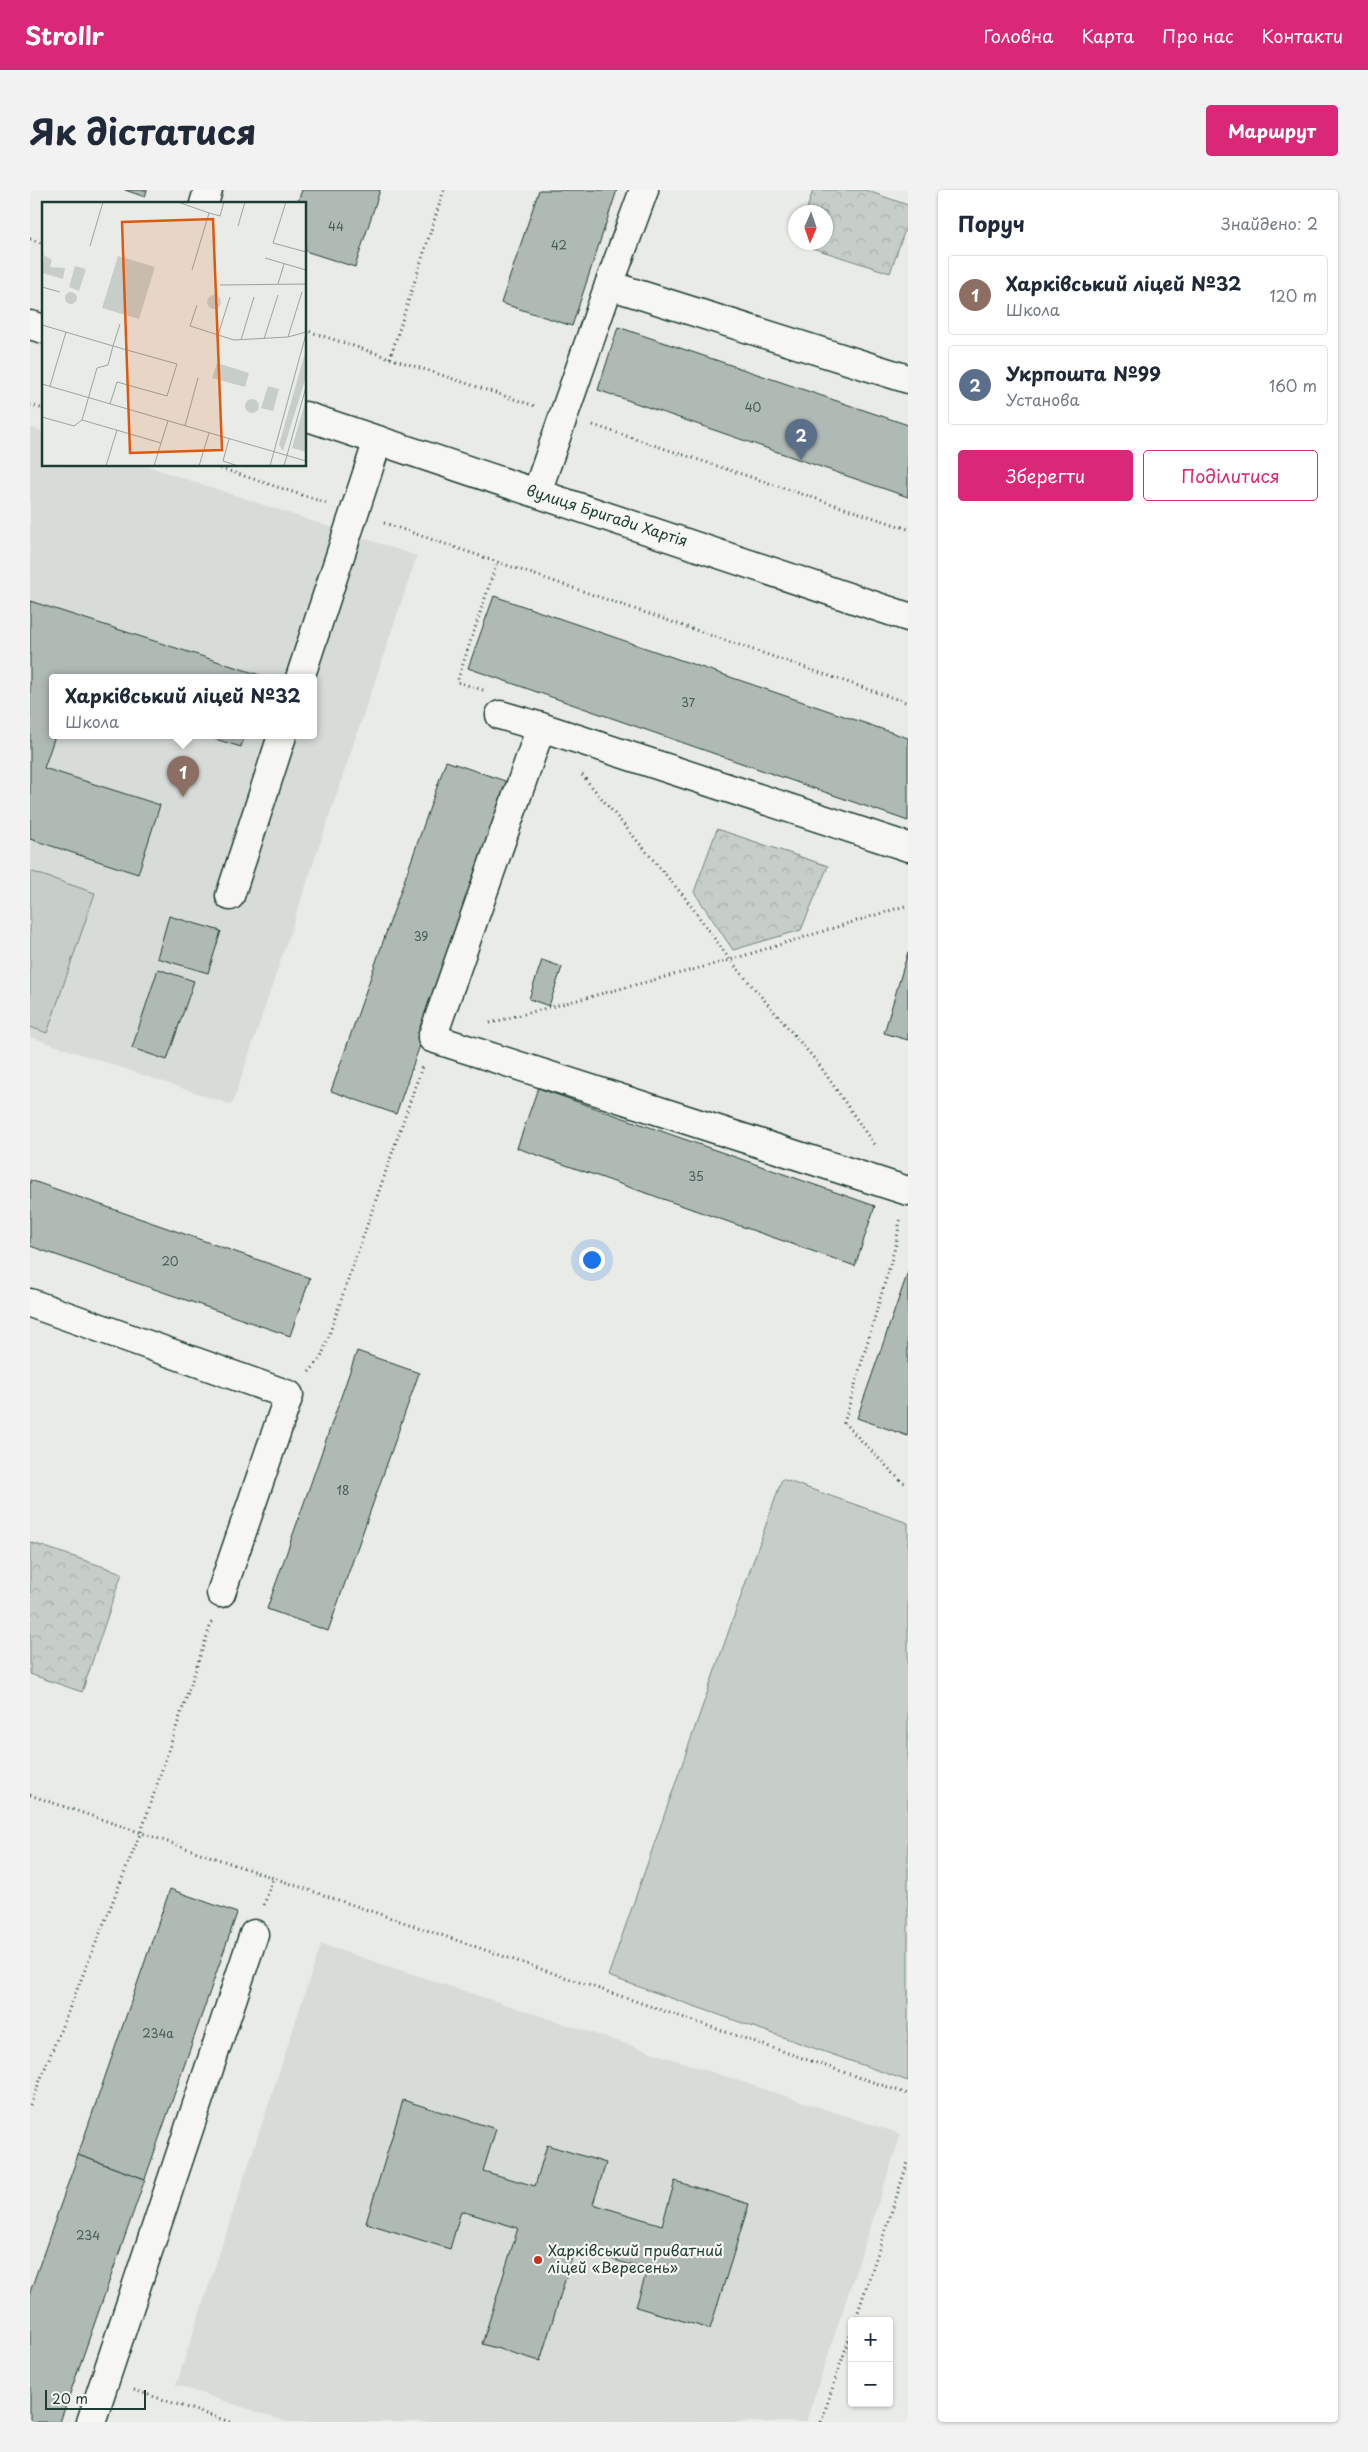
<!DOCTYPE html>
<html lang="uk">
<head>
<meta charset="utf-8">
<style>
  :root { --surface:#fff; --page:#f2f2f3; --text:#1f2937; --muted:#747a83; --line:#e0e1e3; --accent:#db2777 }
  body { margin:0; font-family:"Playpen Sans",sans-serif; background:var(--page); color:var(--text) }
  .controls { position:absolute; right:15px; bottom:15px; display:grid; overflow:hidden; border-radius:5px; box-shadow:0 1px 4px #0004 }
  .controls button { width:45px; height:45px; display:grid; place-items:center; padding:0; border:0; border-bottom:1px solid var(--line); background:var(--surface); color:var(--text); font:25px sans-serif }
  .compass { position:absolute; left:758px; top:15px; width:45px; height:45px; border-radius:50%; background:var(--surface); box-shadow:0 1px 4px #0004; rotate:182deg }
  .scale { position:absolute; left:15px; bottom:12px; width:101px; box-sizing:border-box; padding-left:5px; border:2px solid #1f3d34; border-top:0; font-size:14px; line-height:18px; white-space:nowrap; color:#1f3d34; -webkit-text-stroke:4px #f6f6f2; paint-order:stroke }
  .you { position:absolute; left:561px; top:1069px; width:18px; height:18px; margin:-12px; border:4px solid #fff; border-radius:50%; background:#1a73e8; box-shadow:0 0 0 8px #1a73e833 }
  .badge { display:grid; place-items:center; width:32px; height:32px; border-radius:50%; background:var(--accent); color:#fff; font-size:16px; font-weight:700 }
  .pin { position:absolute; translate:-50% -41px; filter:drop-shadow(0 1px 2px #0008) }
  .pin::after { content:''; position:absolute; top:26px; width:18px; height:15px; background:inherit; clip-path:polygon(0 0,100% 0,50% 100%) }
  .popup { position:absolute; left:19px; top:484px; width:268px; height:65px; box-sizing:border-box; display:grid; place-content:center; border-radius:5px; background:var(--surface); filter:drop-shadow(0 1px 4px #0005); font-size:16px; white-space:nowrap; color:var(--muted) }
  .popup b { font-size:19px; color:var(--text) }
  .popup::after { content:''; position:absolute; left:50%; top:100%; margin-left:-10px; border:10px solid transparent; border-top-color:var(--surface) }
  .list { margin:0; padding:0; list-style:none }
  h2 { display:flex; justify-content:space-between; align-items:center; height:65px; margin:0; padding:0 20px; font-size:21px }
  h2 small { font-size:16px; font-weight:400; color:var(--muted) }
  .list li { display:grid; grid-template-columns:32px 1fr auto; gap:15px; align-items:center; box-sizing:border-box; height:80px; margin:0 10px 10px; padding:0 10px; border:1px solid var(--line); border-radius:5px }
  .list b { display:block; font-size:19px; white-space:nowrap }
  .list p { margin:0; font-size:16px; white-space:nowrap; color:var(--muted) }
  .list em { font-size:16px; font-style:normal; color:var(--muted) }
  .actions { display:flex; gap:10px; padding:15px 20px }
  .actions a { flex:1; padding:11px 0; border:1px solid var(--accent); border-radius:5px; text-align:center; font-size:18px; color:var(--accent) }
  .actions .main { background:var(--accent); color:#fff }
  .map { position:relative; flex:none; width:878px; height:2232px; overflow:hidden; border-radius:5px }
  header { display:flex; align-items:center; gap:30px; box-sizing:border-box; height:70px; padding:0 25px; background:var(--accent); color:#fff }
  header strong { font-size:24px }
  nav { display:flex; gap:28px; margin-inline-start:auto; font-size:18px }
  .intro { display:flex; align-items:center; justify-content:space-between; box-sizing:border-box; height:120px; padding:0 30px }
  h1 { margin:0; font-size:35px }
  .button { padding:12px 22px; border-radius:5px; background:var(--accent); color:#fff; font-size:18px; font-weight:700 }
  main { display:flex; gap:30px; padding:0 30px }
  aside { flex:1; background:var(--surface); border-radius:5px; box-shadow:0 1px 4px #0004 }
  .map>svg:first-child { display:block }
  .built { fill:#d8dcd8; fill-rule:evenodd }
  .forest { fill:url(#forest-crowns); stroke:#73867e }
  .pitch { fill:#c7cec9; stroke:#73867e }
  .building { fill:#b0bab5; stroke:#1f3d34 }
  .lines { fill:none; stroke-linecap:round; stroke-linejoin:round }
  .minor-casing { stroke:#1f3d34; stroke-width:31 }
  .path { stroke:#1f3d34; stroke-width:3; stroke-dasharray:1 4; stroke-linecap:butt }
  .minor { stroke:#f6f6f2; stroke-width:28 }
  .poi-dot { fill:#c8321e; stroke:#f6f6f2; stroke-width:2 }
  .labels { text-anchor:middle; stroke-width:4.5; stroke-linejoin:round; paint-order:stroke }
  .number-label { font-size:12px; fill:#435c54 }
  .street-label { font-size:15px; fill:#1f3d34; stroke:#f6f6f2 }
  .poi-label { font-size:15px; fill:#1f3d34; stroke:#f6f6f2; text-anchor:start }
  .inset-road { fill:none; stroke:#98a59f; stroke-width:1 }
  .view { fill:#de580e; fill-opacity:0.15; stroke:#de580e; stroke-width:2.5 }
  .inset-edge { fill:none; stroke:#1f3d34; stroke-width:2.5 }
</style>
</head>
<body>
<header>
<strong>Strollr</strong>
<nav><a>Головна</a><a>Карта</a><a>Про нас</a><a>Контакти</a></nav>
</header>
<div class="intro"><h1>Як дістатися</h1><a class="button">Маршрут</a></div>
<main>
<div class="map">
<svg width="878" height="2232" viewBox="0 0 878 2232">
  <defs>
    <pattern id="forest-crowns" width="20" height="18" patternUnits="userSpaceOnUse" patternTransform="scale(1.25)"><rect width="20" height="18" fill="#c7cec9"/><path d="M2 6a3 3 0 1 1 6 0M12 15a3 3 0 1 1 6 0" fill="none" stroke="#aab2ad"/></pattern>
  </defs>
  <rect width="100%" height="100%" fill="#e9ebe7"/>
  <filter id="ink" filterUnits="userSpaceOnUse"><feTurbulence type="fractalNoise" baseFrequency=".02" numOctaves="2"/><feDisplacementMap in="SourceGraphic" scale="10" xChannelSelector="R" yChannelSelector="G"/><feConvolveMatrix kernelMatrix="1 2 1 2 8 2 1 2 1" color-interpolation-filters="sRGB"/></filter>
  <g filter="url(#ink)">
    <g class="built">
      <path d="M0,237L14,242V275H114L387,366L202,915L0,847ZM23,488H283V546H23Z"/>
      <polygon points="291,1754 871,1944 776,2232 257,2232 146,2195"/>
    </g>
    <g class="forest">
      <polygon points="783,0 835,0 878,15 878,31 860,83 767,53 796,52 796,22 776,22"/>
      <polygon points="687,639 798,676 771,740 703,760 664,702"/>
      <polygon points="0,1352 92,1383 52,1502 0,1484"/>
    </g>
    <g class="pitch">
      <polygon points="0,681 65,703 17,843 0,837"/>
      <polygon points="752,1289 878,1333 878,1891 578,1786"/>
    </g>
    <g class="building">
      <polygon points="95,0 117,0 115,7"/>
      <polygon points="272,0 350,0 325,77 275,61 275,14 267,14"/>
      <polygon points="509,0 587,0 542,136 471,113"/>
      <polygon points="588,137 878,235 878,307 568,200"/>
      <polygon points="464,406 878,548 878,631 438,478"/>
      <polygon points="0,411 233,486 233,488 23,488 25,546 14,578 130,615 108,684 0,649"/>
      <polygon points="175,546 214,546 211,557"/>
      <polygon points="416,571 481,593 366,924 301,901"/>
      <polygon points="139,726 191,741 178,783 127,768"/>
      <polygon points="878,762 878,850 854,843"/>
      <polygon points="512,770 532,777 519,816 499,809"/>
      <polygon points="128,779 164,791 137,870 102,858"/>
      <polygon points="508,898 845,1016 825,1076 487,958"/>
      <polygon points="0,990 280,1088 260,1146 0,1056"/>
      <polygon points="878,1082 878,1246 827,1228"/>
      <polygon points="327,1161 389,1183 298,1441 237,1419"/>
      <polygon points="140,1699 207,1723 115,1989 48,1965"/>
      <polygon points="373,1910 466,1939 453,1981 505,1996 517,1955 576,1973 563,2014 632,2035 645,1991 719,2014 680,2139 606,2117 617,2080 545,2058 510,2171 452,2154 488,2038 431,2021 420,2059 336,2033"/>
      <polygon points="48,1965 115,1989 30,2232 0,2232 0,2102"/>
    </g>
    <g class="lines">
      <defs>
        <g id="minor">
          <polyline points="174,14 178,0"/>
          <polyline points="579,95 614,0"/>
          <polyline points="0,135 14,139"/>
          <polyline points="275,226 878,427"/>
          <polyline points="507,302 579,95 878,189"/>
          <polyline points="270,488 348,250"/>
          <polyline points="470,525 511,537"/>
          <polyline points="878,657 511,537 402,848 878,1001"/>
          <polyline points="200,706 252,546"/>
          <polyline points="0,1113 259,1205 191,1403"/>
          <polyline points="61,2232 224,1744"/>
        </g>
      </defs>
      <use href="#minor" class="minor-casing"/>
      <g class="path">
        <polyline points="0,49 14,54"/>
        <polyline points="275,140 505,216"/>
        <polyline points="360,168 414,0"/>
        <polyline points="0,215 14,219"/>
        <polyline points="563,235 878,339"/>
        <polyline points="181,275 296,313"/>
        <polyline points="354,333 878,513"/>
        <polyline points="453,500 427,492 467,372"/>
        <polyline points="552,585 656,709 700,770 788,873 845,956"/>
        <polyline points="460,833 700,770 878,715"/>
        <polyline points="870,1030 866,1054 814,1233 872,1292 878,1294"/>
        <polyline points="279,1182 291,1168 392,877"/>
        <polyline points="0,1605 878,1904"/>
        <polyline points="234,1715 243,1688"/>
        <polyline points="0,1915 111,1642 182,1431"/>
        <polyline points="825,2131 878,1972"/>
        <polyline points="104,2200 200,2232"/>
        <polyline points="791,2232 822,2140"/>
      </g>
      <use href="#minor" class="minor"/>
    </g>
  </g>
  <circle class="poi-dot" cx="508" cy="2070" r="5"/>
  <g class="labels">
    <g class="number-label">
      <text x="306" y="41">44</text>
      <text x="529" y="60">42</text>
      <text x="723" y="222">40</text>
      <text x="658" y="517">37</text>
      <text x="391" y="751">39</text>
      <text x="666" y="991">35</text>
      <text x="140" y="1076">20</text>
      <text x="313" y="1305">18</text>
      <text x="128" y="1848">234а</text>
      <text x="58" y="2050">234</text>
    </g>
    <g class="street-label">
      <text transform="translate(577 326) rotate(18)" y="5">вулиця Бригади Хартія</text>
    </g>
    <g class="poi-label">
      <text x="518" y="2066">Харківський приватний<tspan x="518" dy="17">ліцей «Вересень»</tspan></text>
    </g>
  </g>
  <g transform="translate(12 12)">
    <rect width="264" height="264" fill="#e9ebe7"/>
    <path d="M264,147V175L241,249L237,243Z" fill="#c7cec9"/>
    <path d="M2,53L10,58L8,65L23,66L21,77L0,71ZM165 100a7 7 0 1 1 14 0a7 7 0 1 1-14 0Z" fill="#c7cec9"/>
    <path d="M76,54L113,65L97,117L60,106ZM33,64L44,67L37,89L27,85ZM23 96a6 6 0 1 1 12 0a6 6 0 1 1-12 0ZM175,161L207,171L203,185L170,176ZM226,184L237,187L231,209L219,206ZM264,197V250L250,246ZM203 204a7 7 0 1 1 14 0a7 7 0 1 1-14 0Z" fill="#c7cec9"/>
    <path class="inset-road" d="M136,0L167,11M244,0L231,41L264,50M196,24L203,0M48,44L61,0M223,56L264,68M150,68L167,11L178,14L182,0M236,82L242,62M178,83L264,82M0,85L18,90M155,103L148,124L192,138L246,135L264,130M0,123L71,144L78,122M176,133L188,95M246,135L260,90M222,137L236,93M199,138L212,95M0,182L264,259M8,184L24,130M0,215L32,224L40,218L55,166L66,163L71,144L135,162L125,194L75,180L68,202M40,218L119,241L126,219M143,224L156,176M187,237L181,259L196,264M64,264L75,228M112,264L119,241M157,264L167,231M228,264L264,132M242,264L264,185"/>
    <path class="view" d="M171,17L180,248L88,251L80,20Z"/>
    <rect width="264" height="264" class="inset-edge"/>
  </g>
</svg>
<div class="controls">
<button>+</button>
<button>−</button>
</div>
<svg class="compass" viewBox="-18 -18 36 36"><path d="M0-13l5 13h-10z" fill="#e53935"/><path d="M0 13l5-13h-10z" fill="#747a83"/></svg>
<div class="scale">20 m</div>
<div class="you"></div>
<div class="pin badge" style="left:153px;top:607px;background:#8d6e63">1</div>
<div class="popup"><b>Харківський ліцей №32</b>Школа</div>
<div class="pin badge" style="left:771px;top:270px;background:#5c6f8a">2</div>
</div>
<aside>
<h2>Поруч<small>Знайдено: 2</small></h2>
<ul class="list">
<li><span class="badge" style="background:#8d6e63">1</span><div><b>Харківський ліцей №32</b><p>Школа</p></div><em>120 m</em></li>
<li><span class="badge" style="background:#5c6f8a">2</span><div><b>Укрпошта №99</b><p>Установа</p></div><em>160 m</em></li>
</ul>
<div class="actions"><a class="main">Зберегти</a><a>Поділитися</a></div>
</aside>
</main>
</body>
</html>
